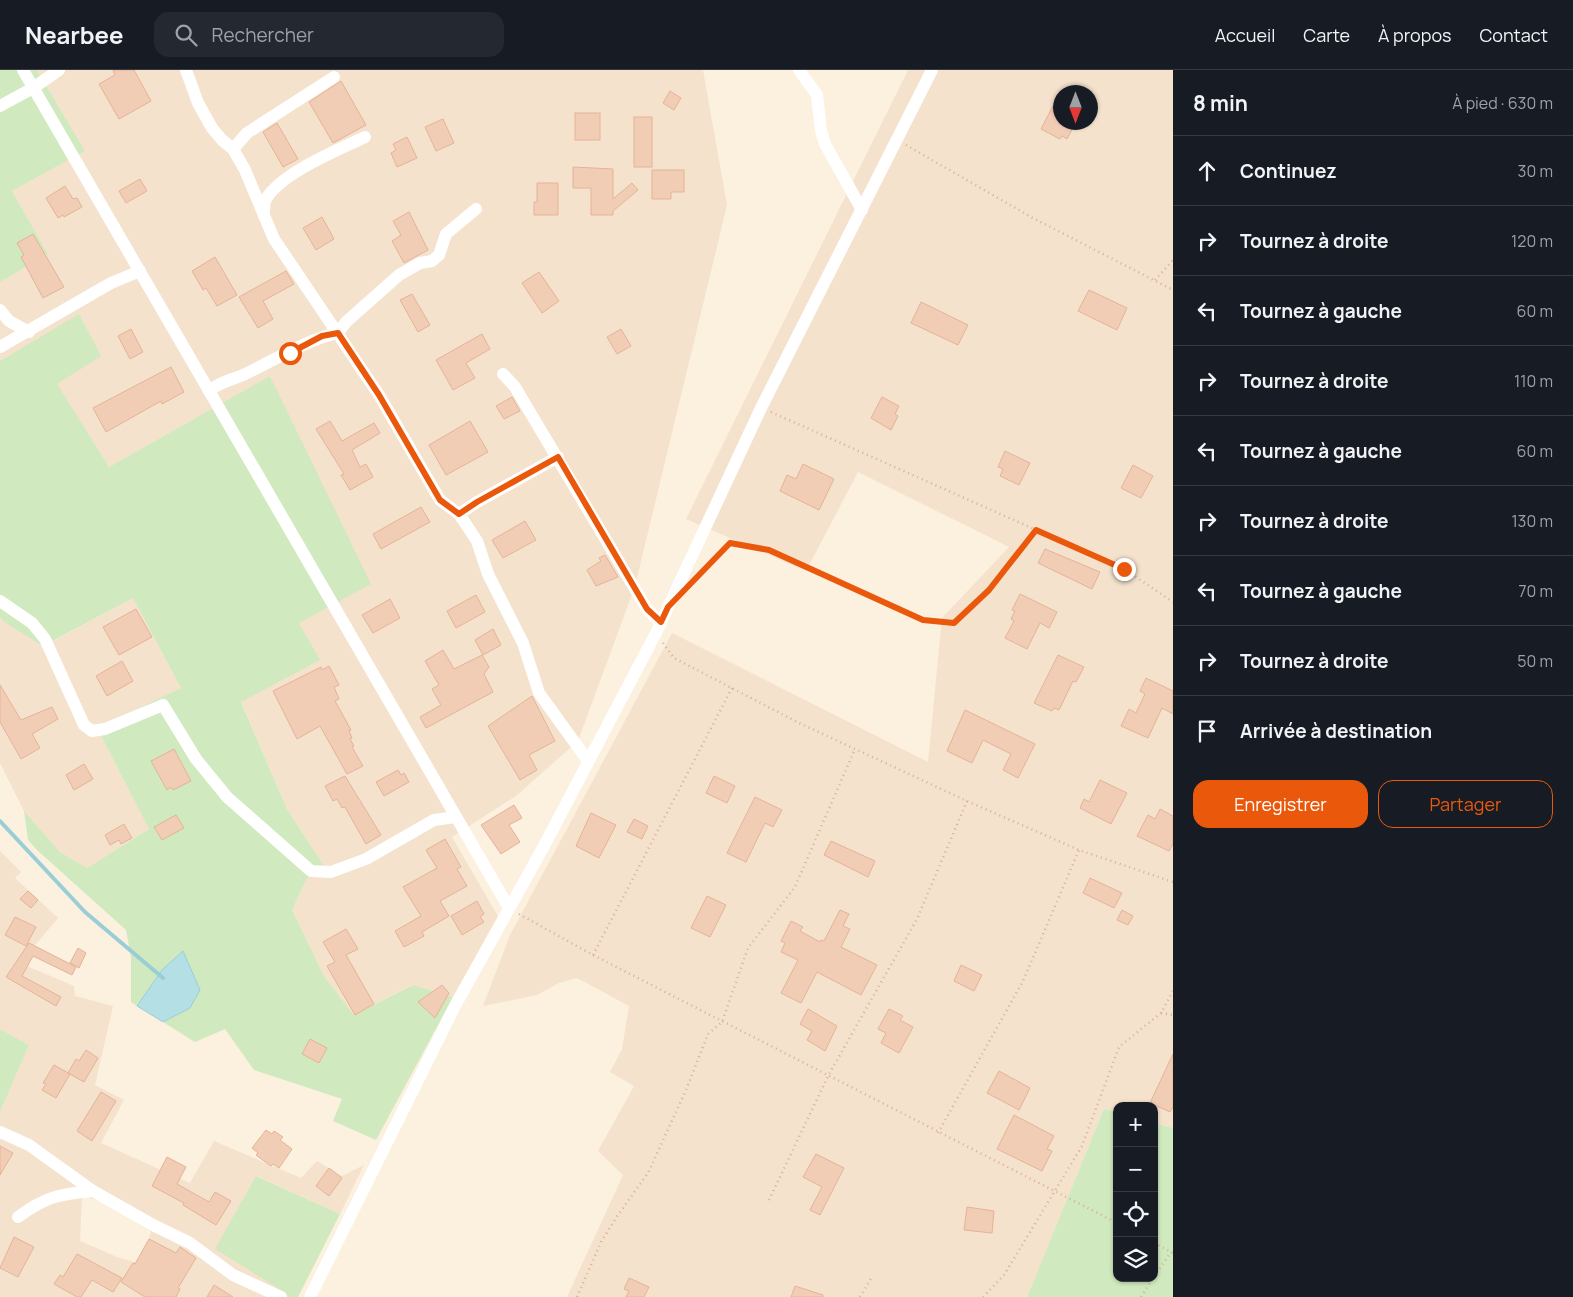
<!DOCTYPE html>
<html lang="fr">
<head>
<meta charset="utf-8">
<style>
  :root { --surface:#171b24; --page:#242831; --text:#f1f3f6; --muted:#9ea1a6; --line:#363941; --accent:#ea580c }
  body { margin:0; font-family:Manrope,sans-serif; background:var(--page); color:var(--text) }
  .controls { position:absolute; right:15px; bottom:15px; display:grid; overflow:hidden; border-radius:10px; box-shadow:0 1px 4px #0004 }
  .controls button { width:45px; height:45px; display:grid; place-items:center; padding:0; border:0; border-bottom:1px solid var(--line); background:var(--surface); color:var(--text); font:25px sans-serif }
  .compass { position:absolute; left:1053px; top:15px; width:45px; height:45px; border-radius:50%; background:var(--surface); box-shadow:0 1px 4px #0004; rotate:180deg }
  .stop { position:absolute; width:15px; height:15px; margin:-11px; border:4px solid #ea580c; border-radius:50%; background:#fff }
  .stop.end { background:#ea580c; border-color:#fff; box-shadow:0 1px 5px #0008 }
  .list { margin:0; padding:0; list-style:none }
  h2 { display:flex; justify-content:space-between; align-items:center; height:65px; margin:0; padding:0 20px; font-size:21px }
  h2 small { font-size:16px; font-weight:400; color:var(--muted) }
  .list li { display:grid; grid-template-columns:32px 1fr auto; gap:15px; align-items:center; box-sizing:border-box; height:70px; padding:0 20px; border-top:1px solid var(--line) }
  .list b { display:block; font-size:19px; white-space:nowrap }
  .list em { font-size:16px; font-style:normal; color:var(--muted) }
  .actions { display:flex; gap:10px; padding:15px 20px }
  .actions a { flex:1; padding:11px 0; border:1px solid var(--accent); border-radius:15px; text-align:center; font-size:18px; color:var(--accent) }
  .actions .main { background:var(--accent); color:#fff }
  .icon { flex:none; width:28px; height:28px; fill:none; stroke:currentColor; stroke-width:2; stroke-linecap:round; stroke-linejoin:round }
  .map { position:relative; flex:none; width:1173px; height:1227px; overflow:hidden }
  header { display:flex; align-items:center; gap:30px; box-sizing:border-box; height:70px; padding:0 25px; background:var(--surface); border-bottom:1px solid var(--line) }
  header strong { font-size:24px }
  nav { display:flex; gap:28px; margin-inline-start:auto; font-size:18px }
  .search { width:350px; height:45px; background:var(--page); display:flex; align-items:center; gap:12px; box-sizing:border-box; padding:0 18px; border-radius:15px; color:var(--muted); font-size:19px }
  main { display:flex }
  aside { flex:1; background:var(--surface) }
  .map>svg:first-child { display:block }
  .residential { fill:#f4e2cd; fill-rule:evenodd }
  .green { fill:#d0e9be }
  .water { fill:#b4dfe5; stroke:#9aced7 }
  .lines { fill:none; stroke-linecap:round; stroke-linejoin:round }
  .stream { stroke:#9aced7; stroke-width:4 }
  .building { fill:#f2cdb6; stroke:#e4b396 }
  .path { stroke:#d6b09a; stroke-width:2.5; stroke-dasharray:1 4; stroke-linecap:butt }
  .minor { stroke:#fff; stroke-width:12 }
  .route { stroke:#ea580c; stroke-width:6 }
</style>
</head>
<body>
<header>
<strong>Nearbee</strong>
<div class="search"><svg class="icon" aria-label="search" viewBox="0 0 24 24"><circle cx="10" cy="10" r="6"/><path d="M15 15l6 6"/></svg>Rechercher</div>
<nav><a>Accueil</a><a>Carte</a><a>À propos</a><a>Contact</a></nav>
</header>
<main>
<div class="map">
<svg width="1173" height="1227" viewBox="0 0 1173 1227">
  <rect width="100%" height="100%" fill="#fcf0df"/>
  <g class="residential">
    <polygon points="37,0 703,0 727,135 635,516 578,671 516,726 452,767 499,848 453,927 412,915 354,945 324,906 292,840 307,808 324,796 287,739 241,631 319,590 299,553 271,306 109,397 56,314 80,244 0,291 0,212 48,184 12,121 85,81"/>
    <path d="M908,0H1173V1058L1154,1053V1036H1117V1042L1104,1039L1027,1227H567L623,1105L598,1081L634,1016L610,1002L622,979L629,936L577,908L559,913L537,925L483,936L510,865L672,563L928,692L942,548L1009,477L858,402L806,501L686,449ZM1060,22H1090V52H1060Z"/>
    <polygon points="133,528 181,618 97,658 149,759 87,798 60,782 24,741 0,693 0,547 4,552 44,576"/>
    <path d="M0,781L21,802L15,808L58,848L20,893L74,916L75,926L113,936L95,1015L124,1030L101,1073L190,1113L214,1071L301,1108L317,1091L342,1106L364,1095L340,1144L257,1106L278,1218L272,1227H0V1042L29,975L0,959ZM82,1126L100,1131L151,1160L144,1195L117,1187L80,1171Z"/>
  </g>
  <g class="green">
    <polygon points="0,0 37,0 85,81 12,121 48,184 0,212"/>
    <polygon points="79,244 101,286 57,314 109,397 270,306 371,514 299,553 320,590 241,632 287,739 324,796 307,808 292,840 324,906 354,945 413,915 453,927 376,1070 333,1051 342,1029 254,1000 225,959 195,972 163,952 190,938 162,900 137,936 131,932 131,887 126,860 37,780 28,770 24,741 60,782 87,798 149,759 97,658 181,618 133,528 43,576 4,552 0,547 0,291"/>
    <polygon points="0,959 29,975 0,1042"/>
    <polygon points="1104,1039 1117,1042 1117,1208 1154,1208 1154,1053 1173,1058 1173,1227 1027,1227"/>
    <polygon points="256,1106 340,1144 298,1227 272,1227 278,1218 215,1179"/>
  </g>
  <polygon class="water" points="183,881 200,920 190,938 163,952 137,936 162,900"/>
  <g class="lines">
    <polyline class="stream" points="0,751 85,842 163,908"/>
  </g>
  <g class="building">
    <polygon points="113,0 134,0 151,31 119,49 99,14 115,5"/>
    <polygon points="341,11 366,55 333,73 309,32"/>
    <polygon points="670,21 681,28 674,40 663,33"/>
    <polygon points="1053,36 1060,40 1060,52 1074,56 1067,69 1062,66 1060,69 1041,59"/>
    <rect x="575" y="43" width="25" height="27"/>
    <rect x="634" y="47" width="18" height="50"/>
    <polygon points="443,49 454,73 436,81 425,57"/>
    <polygon points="277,53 298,89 283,97 263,62"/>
    <polygon points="407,67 417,88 397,97 391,83 396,80 393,74"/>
    <polygon points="573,97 613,99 613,129 632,113 638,120 613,141 613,145 591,145 591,118 573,118"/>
    <polygon points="652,100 684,100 684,122 671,122 671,129 652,129"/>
    <polygon points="140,109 147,121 126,133 119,121"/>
    <polygon points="537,113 558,113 558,145 534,145 534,132 537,132"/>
    <polygon points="65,116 73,129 77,128 82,137 64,147 63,145 58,148 46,128"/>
    <polygon points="409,142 428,180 404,193 392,171 401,165 393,151"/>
    <polygon points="322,147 334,169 316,180 303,158"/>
    <polygon points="33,164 64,217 43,228 21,187 24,185 17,173"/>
    <polygon points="215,187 237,225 217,236 206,218 203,220 192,201"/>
    <polygon points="286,201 294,214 263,231 273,249 258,258 239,227"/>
    <polygon points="539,202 559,231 542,243 522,213"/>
    <polygon points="1089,220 1127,238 1117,260 1078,241"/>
    <polygon points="412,224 430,255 418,262 400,230"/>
    <polygon points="921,232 968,255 958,275 911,253"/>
    <polygon points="131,259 143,282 130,289 118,266"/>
    <polygon points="621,259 631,276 617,284 607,267"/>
    <polygon points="482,264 490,279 466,293 475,308 453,320 436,290"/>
    <polygon points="171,297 184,322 162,334 161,331 106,362 93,338"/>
    <polygon points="512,327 520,341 504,349 496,336"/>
    <polygon points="882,327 899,336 895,344 898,346 891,360 871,348"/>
    <polygon points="330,351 342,371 374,353 380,363 352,380 360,397 366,394 373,407 350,420 341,405 344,404 316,359"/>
    <polygon points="470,351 488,382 446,405 429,375"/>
    <polygon points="1005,381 1030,393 1019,415 1000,406 1003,399 998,397"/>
    <polygon points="803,394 834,409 819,440 780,421 787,405 796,409"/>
    <polygon points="1133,395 1153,406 1141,428 1121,418"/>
    <polygon points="421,437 430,452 381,479 373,464"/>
    <polygon points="525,451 536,470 503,488 492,470"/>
    <polygon points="1045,479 1100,502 1092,519 1038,493"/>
    <polygon points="605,485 618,507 596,516 587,500 601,491 599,488"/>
    <polygon points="1020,524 1057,542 1049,558 1040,553 1027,579 1005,568 1014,551 1011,549 1015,541 1012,540"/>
    <polygon points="476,525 485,542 456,558 447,541"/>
    <polygon points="390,529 400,548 373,563 362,545"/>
    <polygon points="136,539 152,567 119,585 103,557"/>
    <polygon points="493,559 501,575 483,585 475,570"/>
    <polygon points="443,580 454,599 482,585 489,597 484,604 493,622 426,658 420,647 441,635 432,619 439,615 425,591"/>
    <polygon points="1058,585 1084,597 1076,612 1073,611 1059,640 1054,638 1052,641 1034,633"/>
    <polygon points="122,591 133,611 107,626 96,606"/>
    <polygon points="329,596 339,615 334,617 339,629 335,631 351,660 349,661 352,668 350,669 354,676 352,677 363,696 347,704 320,656 297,669 273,621 321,597 322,600"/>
    <polygon points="1146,608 1173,621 1173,644 1162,638 1148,668 1121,656 1129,639 1136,643 1145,624 1140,621"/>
    <polygon points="0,615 21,650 52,637 58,649 32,664 40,678 21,689 0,652"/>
    <polygon points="532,626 555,671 529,685 537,700 520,710 488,656"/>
    <polygon points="965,640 1035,674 1018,708 1003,700 1011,684 983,670 972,693 947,681"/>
    <polygon points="174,679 191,711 173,720 171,717 167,720 151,691"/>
    <polygon points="84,694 93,709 74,720 66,705"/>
    <polygon points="398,700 401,705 404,703 409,712 384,726 376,712"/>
    <polygon points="345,706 381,765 366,774 345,737 342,738 337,729 333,731 325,716"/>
    <polygon points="714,706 735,716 727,733 706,723"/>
    <polygon points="1100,710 1127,723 1111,754 1080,738 1084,729 1089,732"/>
    <polygon points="755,727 782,740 773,757 765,753 746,792 727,783"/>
    <polygon points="514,735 522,748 509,755 520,772 501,784 481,755"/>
    <polygon points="1160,739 1173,746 1173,774 1169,781 1137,766 1148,745 1155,749"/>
    <polygon points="591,743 616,755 599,788 576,776"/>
    <polygon points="176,745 184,758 162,770 154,757"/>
    <polygon points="634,749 648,756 642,769 627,762"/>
    <polygon points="124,754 132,768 121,774 119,770 110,775 105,765"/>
    <polygon points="445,769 461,797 457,799 467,816 440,831 449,846 422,862 424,866 404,877 395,861 421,846 403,817 437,798 426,780"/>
    <polygon points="831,771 875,791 868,807 824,785"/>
    <polygon points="1090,808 1122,823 1114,838 1083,823"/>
    <polygon points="28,821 38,830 31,838 20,829"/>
    <polygon points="707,826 726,835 710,867 691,858"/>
    <polygon points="477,831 484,844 480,847 484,852 462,865 451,846"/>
    <polygon points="840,840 849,844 843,856 850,859 841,877 877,895 861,925 817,902 801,933 781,923 798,890 781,882 785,873 781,871 791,851 803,857 800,861 820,872 821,870 824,871"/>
    <polygon points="1122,840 1133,846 1128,855 1117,850"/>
    <polygon points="15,847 36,857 26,876 5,865"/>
    <polygon points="346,859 358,879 346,885 374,934 355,945 327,896 335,892 323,872"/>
    <polygon points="29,873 76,897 72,905 33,886 22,906 61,927 56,936 6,907"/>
    <polygon points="78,878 86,883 79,898 70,893"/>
    <polygon points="961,895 982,905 974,921 954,911"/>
    <polygon points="442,915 449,923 435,948 418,932"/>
    <polygon points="808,939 837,956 825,981 807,970 812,961 800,954"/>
    <polygon points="889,939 903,946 900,950 913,957 899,983 881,973 886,963 878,959"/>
    <polygon points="310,969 327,978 319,993 302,984"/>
    <polygon points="86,980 98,988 84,1012 68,1003 76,989 79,991"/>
    <polygon points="1173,984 1173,1037 1170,1042 1150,1033"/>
    <polygon points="54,995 70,1004 56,1028 42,1020 46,1014 43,1013"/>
    <polygon points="999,1001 1030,1018 1019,1040 987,1023"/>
    <polygon points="101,1022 116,1031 92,1071 77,1061"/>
    <polygon points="1014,1045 1054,1066 1047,1079 1052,1081 1042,1101 997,1079"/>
    <polygon points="266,1060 272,1064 274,1061 283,1067 280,1070 292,1079 279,1098 273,1094 271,1096 256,1085 258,1083 252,1078"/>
    <polygon points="0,1076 13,1083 0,1105"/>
    <polygon points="816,1084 844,1098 820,1145 810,1140 822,1117 803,1107"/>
    <polygon points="167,1087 186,1097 177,1114 209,1132 215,1122 231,1131 216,1155 183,1135 184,1133 152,1116"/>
    <polygon points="329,1098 342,1108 329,1126 316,1116"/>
    <polygon points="967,1137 994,1141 992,1163 964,1160"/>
    <polygon points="14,1167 34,1177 18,1207 0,1198"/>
    <polygon points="149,1169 176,1183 180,1177 196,1188 178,1218 180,1219 176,1227 145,1227 121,1212 133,1193 135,1194"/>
    <polygon points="77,1184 122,1208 113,1222 92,1210 81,1227 77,1227 54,1214 60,1205 63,1207"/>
    <polygon points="629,1208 649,1217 644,1227 626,1227 629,1221 624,1219"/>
    <polygon points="214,1215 233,1227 207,1227"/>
    <polygon points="795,1216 823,1225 823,1227 791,1227"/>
  </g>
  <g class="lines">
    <g class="path">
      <polyline points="906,75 1031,147 1173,220"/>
      <polyline points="1155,210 1173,190"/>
      <polyline points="771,342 1124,499 1173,532"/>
      <polyline points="694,510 730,473 769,480 923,550 954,553 989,520 1036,460"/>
      <polyline points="663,573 674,588 797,652 967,731 1079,780 1173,812"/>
      <polyline points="519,844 593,885 1117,1153"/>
      <polyline points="593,885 732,618"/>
      <polyline points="1161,943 1173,945"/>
      <polyline points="938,1063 1023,911 1079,780"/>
      <polyline points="769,1130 828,1006 917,849 967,731"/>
      <polyline points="1154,1173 1173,1183"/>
      <polyline points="1154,1207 1171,1182"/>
      <polyline points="577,1227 601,1172 618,1145 648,1103 686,1020 708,964 722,952 748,878 795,817 855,679"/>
      <polyline points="860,1227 872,1207"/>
      <polyline points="983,1227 1004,1205 1082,1076 1119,977 1161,943 1173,921"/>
      <polyline points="1141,1227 1153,1208"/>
    </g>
    <g class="minor">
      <polyline points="23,0 509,838"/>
      <polyline points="186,0 198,33 212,58 222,70 233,79 245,100 274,169 379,325 440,430 459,444 477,471 488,504 523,573 539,623 588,691"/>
      <polyline points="799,0 817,25 821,61 825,74 862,140"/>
      <polyline points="0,36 33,18 59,0"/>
      <polyline points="233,79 247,63 334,7"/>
      <path d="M264,146C264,141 264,135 265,131C278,104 340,79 365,67"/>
      <polyline points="0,240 9,251 29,262"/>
      <polyline points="0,277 111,213 140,201"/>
      <polyline points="503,304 515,317 647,539 661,553"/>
      <path d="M209,321C219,312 231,310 243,305C271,292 310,268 338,263L346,252L399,205L420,193L432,191L439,185L446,164L476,139"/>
      <polyline points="459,444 477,432 558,387"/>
      <polyline points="0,531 32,553 45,569 84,655 92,661 105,659 163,635 196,689 227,727 311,801 331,802 366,789 434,750 456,747"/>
      <polyline points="0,1062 29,1075 93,1121 155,1156 190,1173 233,1205 281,1227"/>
      <path d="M18,1147C45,1127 59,1124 93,1121"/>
      <polyline points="310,1227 456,934 544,776 656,563 761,338 932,0"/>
    </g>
  </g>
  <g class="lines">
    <polyline class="route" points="290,283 322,266 338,263 379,325 440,430 459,444 477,432 558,387 647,539 661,552 668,537 730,473 769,480 923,550 954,553 989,520 1036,460 1124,499"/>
  </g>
</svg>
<div class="controls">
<button>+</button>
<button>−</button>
<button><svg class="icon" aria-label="locate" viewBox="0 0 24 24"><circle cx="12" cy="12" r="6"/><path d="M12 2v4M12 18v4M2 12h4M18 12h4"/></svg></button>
<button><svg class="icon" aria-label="layers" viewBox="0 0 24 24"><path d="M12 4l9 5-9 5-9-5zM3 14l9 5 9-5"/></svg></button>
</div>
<svg class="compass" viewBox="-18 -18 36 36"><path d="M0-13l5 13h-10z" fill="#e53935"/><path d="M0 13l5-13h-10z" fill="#9ea1a6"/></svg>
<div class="stop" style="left:290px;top:283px"></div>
<div class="stop end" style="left:1124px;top:499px"></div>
</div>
<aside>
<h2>8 min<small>À pied · 630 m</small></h2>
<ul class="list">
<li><svg class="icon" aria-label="ahead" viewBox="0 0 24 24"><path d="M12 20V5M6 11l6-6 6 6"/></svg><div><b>Continuez</b></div><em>30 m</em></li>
<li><svg class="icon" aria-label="right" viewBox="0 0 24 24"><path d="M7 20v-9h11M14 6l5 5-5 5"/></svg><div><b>Tournez à droite</b></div><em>120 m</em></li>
<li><svg class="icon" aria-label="left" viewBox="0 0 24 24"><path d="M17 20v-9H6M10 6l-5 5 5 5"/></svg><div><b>Tournez à gauche</b></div><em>60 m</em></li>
<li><svg class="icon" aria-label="right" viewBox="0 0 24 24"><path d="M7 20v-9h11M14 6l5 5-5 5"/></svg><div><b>Tournez à droite</b></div><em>110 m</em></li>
<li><svg class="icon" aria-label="left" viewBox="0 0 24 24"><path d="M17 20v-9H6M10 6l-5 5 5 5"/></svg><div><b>Tournez à gauche</b></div><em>60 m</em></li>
<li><svg class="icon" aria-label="right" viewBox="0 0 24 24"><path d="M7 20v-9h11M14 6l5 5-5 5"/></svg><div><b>Tournez à droite</b></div><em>130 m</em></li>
<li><svg class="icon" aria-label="left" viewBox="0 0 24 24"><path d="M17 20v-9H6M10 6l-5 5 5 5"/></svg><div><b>Tournez à gauche</b></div><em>70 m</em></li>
<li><svg class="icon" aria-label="right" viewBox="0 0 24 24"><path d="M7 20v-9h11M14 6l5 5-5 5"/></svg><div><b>Tournez à droite</b></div><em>50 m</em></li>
<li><svg class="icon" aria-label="arrive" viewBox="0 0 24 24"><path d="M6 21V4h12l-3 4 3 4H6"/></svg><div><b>Arrivée à destination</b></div></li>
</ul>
<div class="actions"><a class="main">Enregistrer</a><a>Partager</a></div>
</aside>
</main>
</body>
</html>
